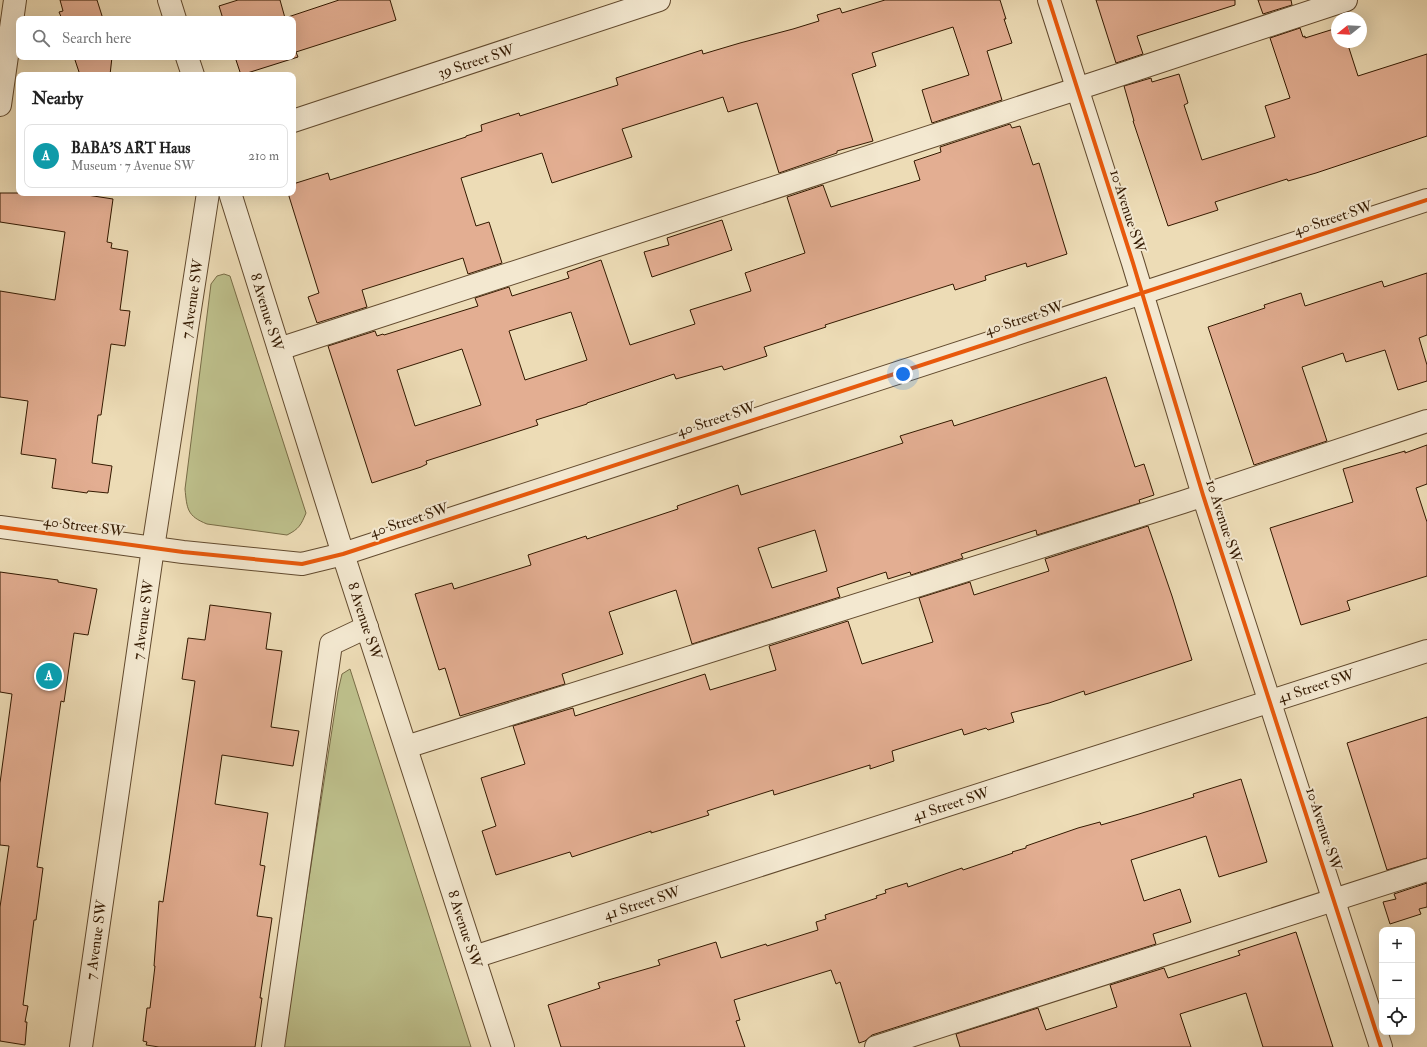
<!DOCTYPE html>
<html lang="en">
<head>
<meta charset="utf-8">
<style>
  :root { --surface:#fff; --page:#f6f6f6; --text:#222; --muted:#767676; --line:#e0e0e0; --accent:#8f2418 }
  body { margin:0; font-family:"IM FELL Double Pica",serif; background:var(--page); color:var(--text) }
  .controls { position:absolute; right:12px; bottom:12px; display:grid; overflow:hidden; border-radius:8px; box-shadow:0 4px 16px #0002 }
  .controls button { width:36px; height:36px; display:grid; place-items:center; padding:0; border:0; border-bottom:1px solid var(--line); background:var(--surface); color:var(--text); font:20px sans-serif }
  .compass { position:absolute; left:1331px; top:12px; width:36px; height:36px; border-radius:50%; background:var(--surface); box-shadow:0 4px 16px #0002; rotate:252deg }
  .you { position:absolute; left:903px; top:374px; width:14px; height:14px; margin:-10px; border:3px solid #fff; border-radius:50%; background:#1a73e8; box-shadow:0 0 0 6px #1a73e833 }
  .badge { display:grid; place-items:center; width:26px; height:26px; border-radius:50%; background:var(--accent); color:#fff; font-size:13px; font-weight:700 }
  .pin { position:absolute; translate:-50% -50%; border:2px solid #fff; box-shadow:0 1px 4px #0006 }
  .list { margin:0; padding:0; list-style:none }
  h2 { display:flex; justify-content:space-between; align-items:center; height:52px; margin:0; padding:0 16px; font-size:17px }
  h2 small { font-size:13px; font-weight:400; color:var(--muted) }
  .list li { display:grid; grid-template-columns:26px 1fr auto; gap:12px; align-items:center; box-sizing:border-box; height:64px; margin:0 8px 8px; padding:0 8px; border:1px solid var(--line); border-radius:8px }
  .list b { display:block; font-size:15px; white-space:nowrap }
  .list p { margin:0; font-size:13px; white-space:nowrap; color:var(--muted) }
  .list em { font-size:13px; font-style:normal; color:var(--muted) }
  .icon { flex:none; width:22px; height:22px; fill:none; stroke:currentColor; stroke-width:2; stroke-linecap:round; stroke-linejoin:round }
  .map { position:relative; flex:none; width:1427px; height:1047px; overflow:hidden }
  .search { position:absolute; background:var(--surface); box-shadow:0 4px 16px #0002; left:16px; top:16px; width:280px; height:44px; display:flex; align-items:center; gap:10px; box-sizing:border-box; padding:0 14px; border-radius:8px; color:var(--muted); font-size:15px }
  .panel { position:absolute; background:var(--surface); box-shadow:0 4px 16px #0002; left:16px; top:72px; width:280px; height:124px; border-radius:8px }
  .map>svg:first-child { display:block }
  .green { fill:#bdbf8b; stroke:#786c46 }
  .building { fill:#e3ae92; stroke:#331900; fill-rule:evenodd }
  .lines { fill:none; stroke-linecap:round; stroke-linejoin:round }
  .minor-casing { stroke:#624a2e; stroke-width:24 }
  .minor { stroke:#f3e8d0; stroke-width:22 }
  .cycleway-casing { stroke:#f3e8d0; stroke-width:6 }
  .cycleway { stroke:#e8590c; stroke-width:4 }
  .labels { text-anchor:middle; stroke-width:4; stroke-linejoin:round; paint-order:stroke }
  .street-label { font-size:15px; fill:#331900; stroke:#f3e8d0 }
</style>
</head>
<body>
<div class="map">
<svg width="1427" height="1047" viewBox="0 0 1427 1047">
  <rect width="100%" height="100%" fill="#eddcb6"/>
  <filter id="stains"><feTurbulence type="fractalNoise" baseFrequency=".005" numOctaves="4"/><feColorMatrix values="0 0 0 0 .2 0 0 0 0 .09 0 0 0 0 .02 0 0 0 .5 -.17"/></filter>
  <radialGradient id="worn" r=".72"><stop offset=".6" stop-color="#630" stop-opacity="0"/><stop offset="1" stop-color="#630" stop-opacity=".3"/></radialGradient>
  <g class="green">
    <path d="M224,274L230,276L306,513C301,525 299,529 287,535L207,524C187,516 187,509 185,489L211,284L217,276Z"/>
    <polygon points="350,669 471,1047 283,1047 338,691 342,674"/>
  </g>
  <g class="building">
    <polygon points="60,0 97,0 103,19 62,19 59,12 63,11"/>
    <polygon points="238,0 280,0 285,18 339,0 390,0 396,20 296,52 298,57 241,75 235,57 293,57 293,19 223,19 219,6"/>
    <polygon points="885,0 1000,0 1006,19 1004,19 1012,43 987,51 1002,100 932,123 922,90 969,75 953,27 872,53 876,66 852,74 873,141 837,151 837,153 779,173 757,103 728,112 723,97 622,129 632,157 552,183 542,153 461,178 476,226 489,222 502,263 468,274 463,258 362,290 367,307 317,323 308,297 319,293 288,193 293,193 293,184 328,173 330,180 466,137 466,136 482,131 481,125 519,113 520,116 618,85 616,78 702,50 703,54 740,43 793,29 819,21 817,15 840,8 842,13"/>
    <polygon points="1096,0 1235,0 1235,5 1137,36 1143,54 1116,63"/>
    <polygon points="1258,0 1291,0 1292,5 1263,14"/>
    <polygon points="1300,28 1303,37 1305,36 1305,38 1337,28 1337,42 1347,42 1358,76 1427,54 1427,136 1316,173 1288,181 1287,179 1215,202 1218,210 1168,226 1133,121 1134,121 1124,86 1151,78 1152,82 1179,74 1188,103 1184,105 1202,160 1275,137 1265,106 1290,98 1270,38"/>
    <polygon points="74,57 112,57 110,75 80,75"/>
    <path d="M1010,124L1012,128L1020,126L1033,165L1039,163L1067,254L1027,267L1026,263L985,276L986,280L955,290L953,284L825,325L826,327L764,347L767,356L724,370L722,366L676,379L674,374L587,403V404L536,420L538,425L426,461L427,464L421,467L372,483L328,346L375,331L377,336L383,334L384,335L478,306L475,298L509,287L512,296L569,278L567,272L601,260L630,345L695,324L690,310L751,291L745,273L805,253L787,197L823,185L831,207L920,180L914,161L941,152L940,147ZM571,312L587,360L525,380L509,331ZM462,349L481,405L415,426L397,370Z"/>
    <polygon points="0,193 74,193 113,199 107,242 112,243 111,248 128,251 120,310 130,311 125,346 111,344 101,415 98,415 92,463 112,466 108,493 88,491 87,493 52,488 56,459 21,454 28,401 0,397 0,291 55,300 65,232 0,222"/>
    <polygon points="722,220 732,250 652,277 644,252 669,245 667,238"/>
    <polygon points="1427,273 1427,335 1419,338 1427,365 1427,381 1398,390 1385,350 1346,362 1343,353 1302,367 1327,441 1254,465 1208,327 1265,308 1264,305 1301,293 1305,306 1382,281 1384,287"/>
    <path d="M1106,377L1135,467L1144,464L1154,495L1139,500L1140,503L1037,535L1036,530L961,554L963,558L911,575L910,572L888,579L886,572L837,588L840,597L692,644L676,590L609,612L623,654L562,674L565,684L460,716L445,668L439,670L415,594L452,583L454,589L531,565L528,555L586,536L587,539L678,509L677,506L738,485L741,495L903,443L900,436L952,420L954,426ZM815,530L827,571L772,588L758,548Z"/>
    <polygon points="1427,445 1427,484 1416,488 1427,522 1427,576 1347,601 1350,610 1301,625 1270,528 1353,502 1343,469 1405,451 1405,453"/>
    <polygon points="1148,526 1172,596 1192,660 1085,695 1084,691 1049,703 1011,713 1014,722 988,730 986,728 964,735 962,729 892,751 894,761 870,769 870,765 774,795 773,790 707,811 709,815 661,830 651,833 651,831 572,857 570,852 496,875 482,831 496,826 481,778 525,764 513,726 573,708 575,716 705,674 710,690 776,670 769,646 848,621 862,664 933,642 919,598 970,582 974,595 1049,571 1045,559"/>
    <polygon points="0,572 58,580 58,582 97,589 88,635 74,633 64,702 61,701 37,867 43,868 36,920 34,920 23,1005 28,1006 25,1022 27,1022 25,1045 0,1041 0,907 9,846 0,845 0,783 12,694 0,692"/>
    <polygon points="210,605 271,613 266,649 282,651 271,727 299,731 293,766 222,755 215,804 268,813 260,865 265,866 257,916 272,918 260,998 262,998 255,1047 159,1047 146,1045 147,1042 143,1041 147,1008 150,1008 155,966 154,966 159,901 163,902 195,681 182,679 188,638 205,640"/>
    <polygon points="1427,717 1427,858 1387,870 1347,743"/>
    <polygon points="1241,779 1267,862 1219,877 1206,836 1131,860 1144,901 1180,889 1191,922 1153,934 1156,944 872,1035 865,1041 859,1043 840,982 836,984 831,970 734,1000 740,1020 736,1021 745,1047 561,1047 548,1005 600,988 598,983 660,965 658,960 716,942 721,958 766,944 767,946 818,930 816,922 826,919 825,915 877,898 876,896 886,893 885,890 907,883 908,887 962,868 963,870 1013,853 1012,852 1026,848 1026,846 1078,828 1100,822 1101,825 1139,814 1194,797 1193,794"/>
    <polygon points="1427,883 1427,907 1419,909 1421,914 1390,924 1383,902 1396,899 1394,894"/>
    <polygon points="1296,932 1333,1047 1263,1047 1246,993 1180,1014 1191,1047 960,1047 956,1034 1038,1008 1046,1030 1117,1007 1110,985 1164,968 1168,978 1240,955 1238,951"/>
  </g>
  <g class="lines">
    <defs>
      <g id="minor">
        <polyline points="169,0 175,19"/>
        <polyline points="1049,0 1133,263 1203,495 1381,1047"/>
        <polyline points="187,57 193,75"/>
        <polyline points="0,105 15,0"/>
        <polyline points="293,121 659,0"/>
        <polyline points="230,193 343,554 503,1047"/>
        <polyline points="279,349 1098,82 1346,0"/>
        <polyline points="0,527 183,552 302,564 343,554 1427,200"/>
        <polyline points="406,747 1183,502 1427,421"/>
        <polyline points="474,957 1427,651"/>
        <polyline points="81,1047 153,548 208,193"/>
        <polyline points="273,1047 331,644 367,627"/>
        <polyline points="876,1047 1427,870"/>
      </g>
    </defs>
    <use href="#minor" class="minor-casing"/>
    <use href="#minor" class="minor"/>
    <defs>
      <g id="cycleway">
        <polyline points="1049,0 1133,263 1203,495 1381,1047"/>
        <polyline points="0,527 183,552 302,564 343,554 1427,200"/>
      </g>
    </defs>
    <use href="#cycleway" class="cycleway-casing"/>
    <use href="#cycleway" class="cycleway"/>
  </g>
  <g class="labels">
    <g class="street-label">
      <text transform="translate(476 61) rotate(-18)" y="5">39 Street SW</text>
      <text transform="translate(1128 211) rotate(72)" y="5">10 Avenue SW</text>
      <text transform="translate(1333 218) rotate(-18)" y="5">40 Street SW</text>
      <text transform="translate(192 299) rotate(-81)" y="5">7 Avenue SW</text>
      <text transform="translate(267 312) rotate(73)" y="5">8 Avenue SW</text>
      <text transform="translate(1024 318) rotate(-18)" y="5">40 Street SW</text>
      <text transform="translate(716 419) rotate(-18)" y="5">40 Street SW</text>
      <text transform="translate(409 520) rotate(-18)" y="5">40 Street SW</text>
      <text transform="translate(1224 521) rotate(72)" y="5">10 Avenue SW</text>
      <text transform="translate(84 526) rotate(8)" y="5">40 Street SW</text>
      <text transform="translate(143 620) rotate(-82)" y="5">7 Avenue SW</text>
      <text transform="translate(365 621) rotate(72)" y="5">8 Avenue SW</text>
      <text transform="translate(1316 686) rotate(-18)" y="5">41 Street SW</text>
      <text transform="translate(951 804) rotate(-18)" y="5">41 Street SW</text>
      <text transform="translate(1324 829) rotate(72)" y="5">10 Avenue SW</text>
      <text transform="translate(642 903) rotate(-18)" y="5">41 Street SW</text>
      <text transform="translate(465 929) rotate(72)" y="5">8 Avenue SW</text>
      <text transform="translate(96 940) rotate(-82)" y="5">7 Avenue SW</text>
    </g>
  </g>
  <rect width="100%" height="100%" filter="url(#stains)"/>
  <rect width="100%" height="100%" fill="url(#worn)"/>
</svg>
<div class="controls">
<button>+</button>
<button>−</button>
<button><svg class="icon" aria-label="locate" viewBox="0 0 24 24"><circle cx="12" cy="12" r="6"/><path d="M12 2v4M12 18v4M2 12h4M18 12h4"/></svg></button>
</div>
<svg class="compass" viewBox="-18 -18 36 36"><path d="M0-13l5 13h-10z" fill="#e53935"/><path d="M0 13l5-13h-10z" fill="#767676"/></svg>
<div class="you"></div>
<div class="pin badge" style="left:49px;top:676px;background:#0f9aa8">A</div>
<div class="search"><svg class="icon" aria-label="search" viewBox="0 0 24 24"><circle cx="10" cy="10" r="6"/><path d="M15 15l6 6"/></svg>Search here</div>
<section class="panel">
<h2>Nearby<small></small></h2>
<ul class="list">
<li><span class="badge" style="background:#0f9aa8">A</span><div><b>BABA'S ART Haus</b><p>Museum · 7 Avenue SW</p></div><em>210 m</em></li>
</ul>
</section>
</div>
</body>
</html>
